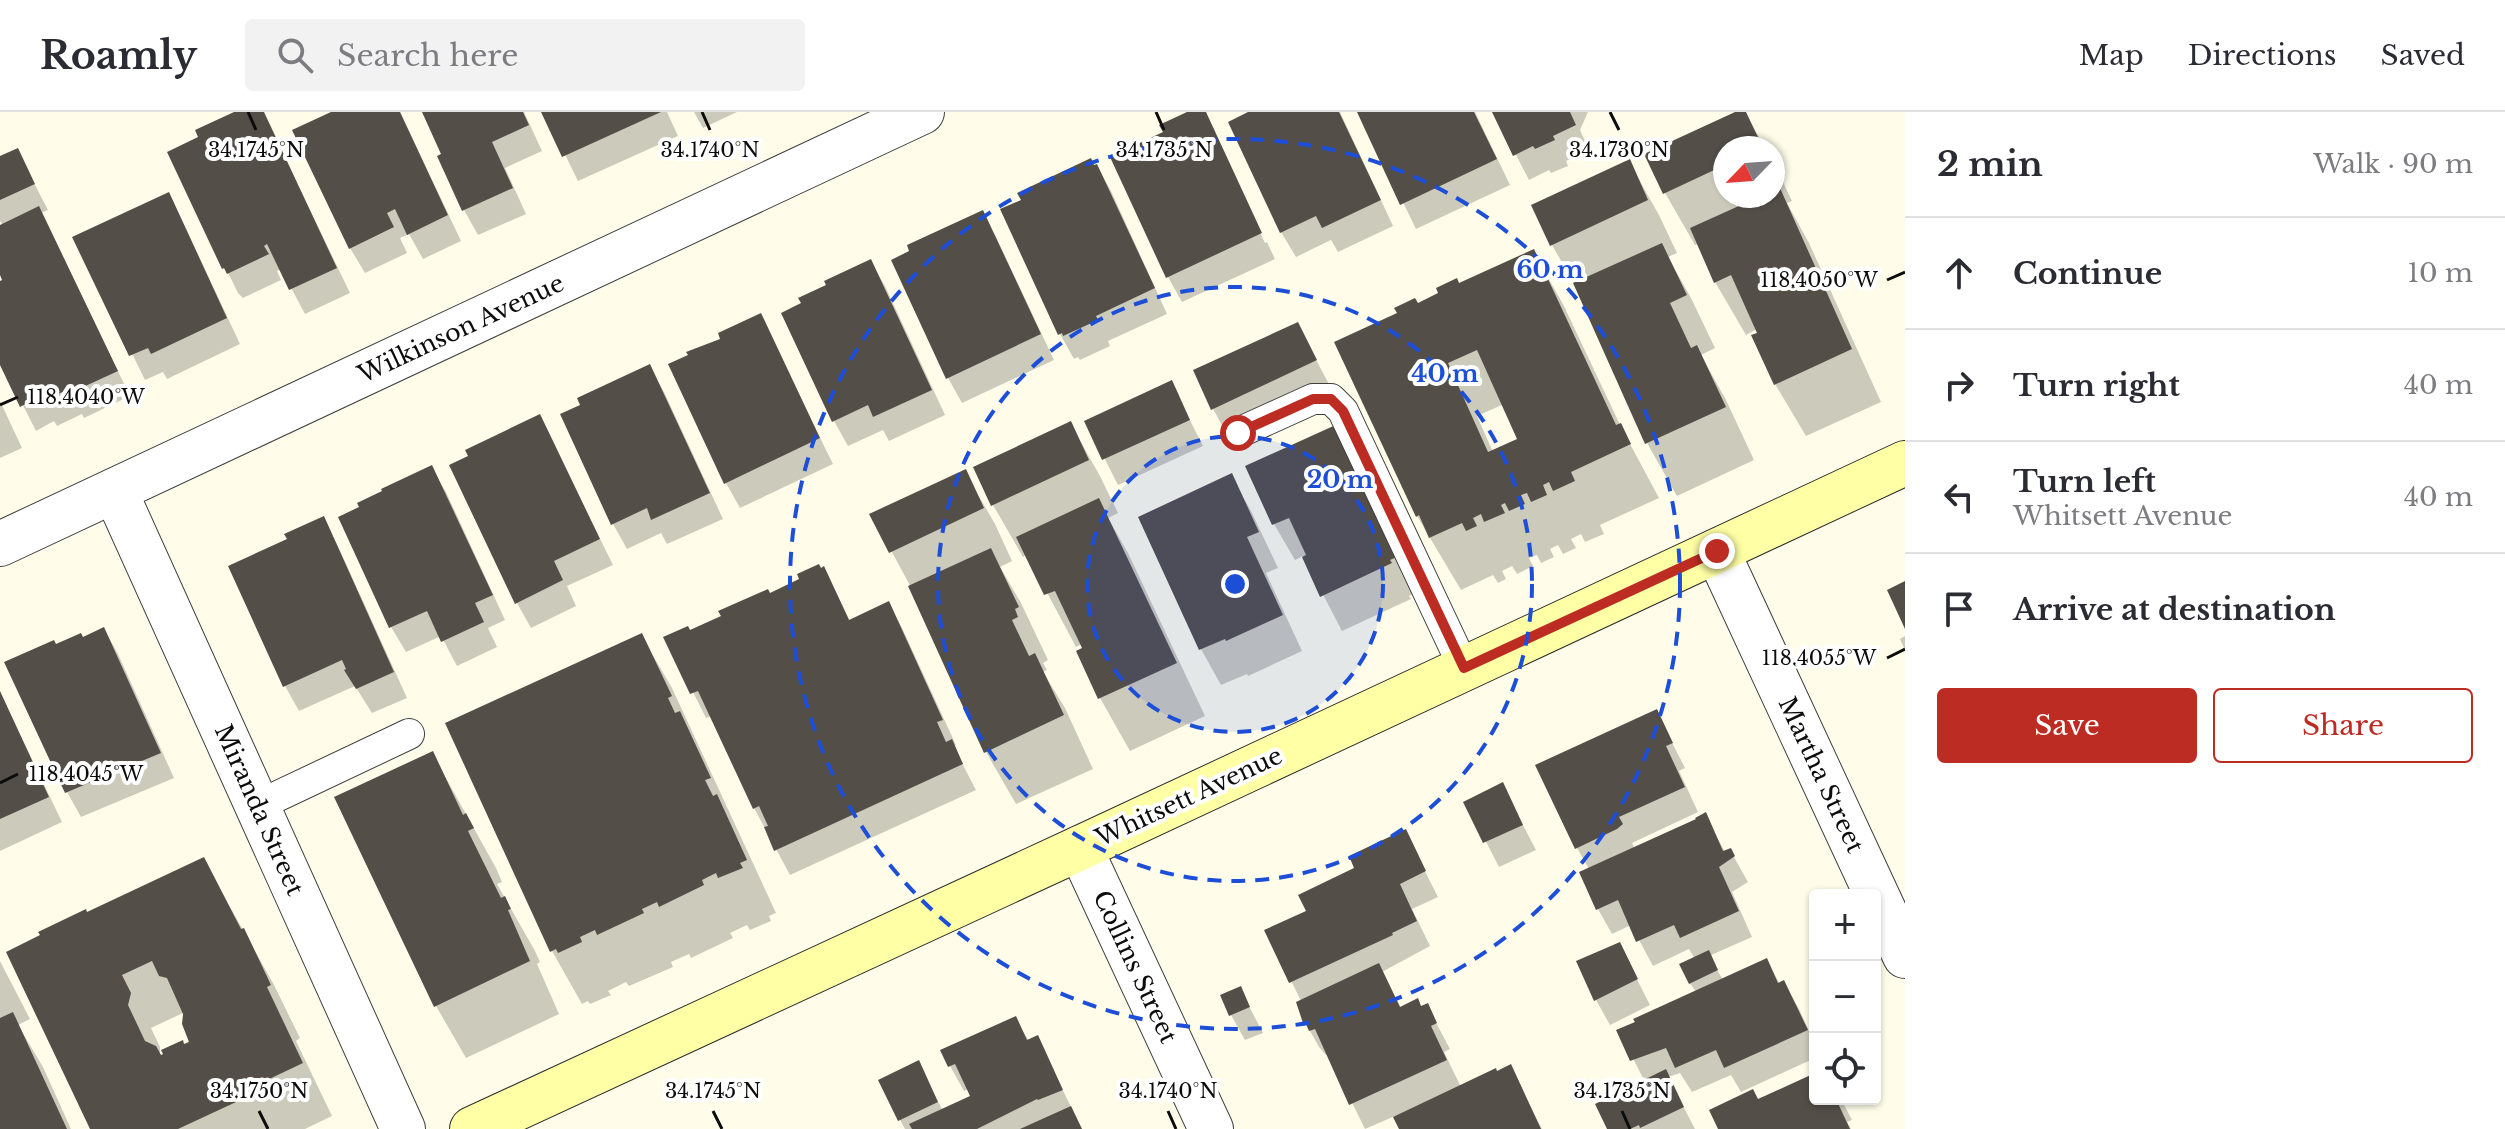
<!DOCTYPE html>
<html lang="en">
<head>
<meta charset="utf-8">
<style>
  :root { --surface:#fff; --page:#f2f2f3; --text:#2b2b33; --muted:#7c7c81; --line:#e1e1e2; --accent:#bd2c23 }
  body { margin:0; font-family:"Libre Baskerville",serif; background:var(--page); color:var(--text) }
  .controls { position:absolute; right:24px; bottom:24px; display:grid; overflow:hidden; border-radius:8px; box-shadow:0 2px 6px #0004 }
  .controls button { width:72px; height:72px; display:grid; place-items:center; padding:0; border:0; border-bottom:2px solid var(--line); background:var(--surface); color:var(--text); font:40px sans-serif }
  .compass { position:absolute; left:1713px; top:24px; width:72px; height:72px; border-radius:50%; background:var(--surface); box-shadow:0 2px 6px #0004; rotate:245deg }
  .stop { position:absolute; width:24px; height:24px; margin:-18px; border:6px solid #bd2c23; border-radius:50%; background:#fff }
  .stop.end { background:#bd2c23; border-color:#fff; box-shadow:0 2px 8px #0008 }
  .list { margin:0; padding:0; list-style:none }
  h2 { display:flex; justify-content:space-between; align-items:center; height:104px; margin:0; padding:0 32px; font-size:34px }
  h2 small { font-size:26px; font-weight:400; color:var(--muted) }
  .list li { display:grid; grid-template-columns:52px 1fr auto; gap:24px; align-items:center; box-sizing:border-box; height:112px; padding:0 32px; border-top:2px solid var(--line) }
  .list b { display:block; font-size:30px; white-space:nowrap }
  .list p { margin:0; font-size:26px; white-space:nowrap; color:var(--muted) }
  .list em { font-size:26px; font-style:normal; color:var(--muted) }
  .actions { display:flex; gap:16px; padding:24px 32px }
  .actions a { flex:1; padding:18px 0; border:2px solid var(--accent); border-radius:8px; text-align:center; font-size:28px; color:var(--accent) }
  .actions .main { background:var(--accent); color:#fff }
  .icon { flex:none; width:44px; height:44px; fill:none; stroke:currentColor; stroke-width:2; stroke-linecap:round; stroke-linejoin:round }
  .map { position:relative; flex:none; width:1905px; height:1017px; overflow:hidden }
  header { display:flex; align-items:center; gap:48px; box-sizing:border-box; height:112px; padding:0 40px; background:var(--surface); border-bottom:2px solid var(--line) }
  header strong { font-size:38px }
  nav { display:flex; gap:44px; margin-inline-start:auto; font-size:28px }
  .search { width:560px; height:72px; background:var(--page); display:flex; align-items:center; gap:20px; box-sizing:border-box; padding:0 28px; border-radius:8px; color:var(--muted); font-size:30px }
  main { display:flex }
  aside { flex:1; background:var(--surface) }
  .map>svg:first-child { display:block }
  .shadow { fill:#0003; fill-rule:evenodd }
  .building { fill:#544e48; fill-rule:evenodd }
  .lines { fill:none; stroke-linecap:round; stroke-linejoin:round }
  .lane-casing { stroke:#3f3f3f; stroke-width:32 }
  .street-casing { stroke:#3f3f3f; stroke-width:46 }
  .secondary-casing { stroke:#2e2e2e; stroke-width:46 }
  .lane { stroke:#fff; stroke-width:30 }
  .street { stroke:#fff; stroke-width:44 }
  .secondary { stroke:#ffffa5; stroke-width:44 }
  .route { stroke:#bd2c23; stroke-width:10 }
  .ticks { fill:none; stroke:#0c0c0c; stroke-width:3 }
  .ring { fill:none; stroke:#1d4ed8; stroke-width:4; stroke-dasharray:14 10 }
  .labels { text-anchor:middle; stroke-width:8; stroke-linejoin:round; paint-order:stroke }
  .street-label { font-size:24px; fill:#0c0c0c; stroke:#fff }
  .ticks-label { font-size:20px; text-anchor:middle; fill:#0c0c0c; stroke:#fff; stroke-width:8; stroke-linejoin:round; paint-order:stroke }
  .centre { fill:#1d4ed8; stroke:#fff; stroke-width:4 }
  .ring-label { font-size:24px; text-anchor:middle; font-weight:bold; fill:#1d4ed8; stroke:#fff; stroke-width:8; stroke-linejoin:round; paint-order:stroke }
</style>
</head>
<body>
<header>
<strong>Roamly</strong>
<div class="search"><svg class="icon" aria-label="search" viewBox="0 0 24 24"><circle cx="10" cy="10" r="6"/><path d="M15 15l6 6"/></svg>Search here</div>
<nav><a>Map</a><a>Directions</a><a>Saved</a></nav>
</header>
<main>
<div class="map">
<svg width="1905" height="1017" viewBox="0 0 1905 1017">
  <rect width="100%" height="100%" fill="#fffdea"/>
  <g class="shadow">
    <polygon points="238,0 263,0 350,181 305,202 281,157 277,159 281,168 243,186 238,181 169,41 201,26"/>
    <polygon points="336,0 400,0 461,129 423,147 409,122 400,126 407,141 365,161 350,136"/>
    <polygon points="424,0 524,0 542,39 505,56 526,102 478,123 464,98"/>
    <polygon points="544,0 667,0 678,24 578,69"/>
    <polygon points="694,0 737,0 703,16"/>
    <polygon points="1192,0 1204,0 1215,19 1212,19 1265,131 1267,130 1275,147 1182,190 1168,165 1165,21"/>
    <polygon points="1251,0 1340,0 1393,114 1338,140 1331,128 1296,145 1281,120"/>
    <polygon points="1359,0 1475,0 1510,73 1416,117"/>
    <polygon points="1494,0 1588,0 1580,18 1589,38 1566,49 1568,54 1551,61 1549,58 1529,68"/>
    <polygon points="1739,0 1745,0 1765,36 1725,36 1725,84 1773,84 1773,49 1792,89 1787,91 1809,131 1881,290 1806,324 1775,272 1757,217 1746,223 1715,170 1699,132 1695,133 1665,81"/>
    <polygon points="17,38 48,98 41,101 130,284 84,306 82,302 57,314 54,309 36,319 0,248 0,171 5,168 0,158 0,115 3,114 0,109 0,46"/>
    <polygon points="1629,50 1659,103 1677,141 1668,145 1691,186 1715,236 1701,243 1726,288 1754,348 1677,384 1647,331 1579,180 1552,133"/>
    <polygon points="1097,54 1111,79 1167,202 1108,229 1110,234 1080,248 1078,245 1074,247 1060,222 1094,55"/>
    <polygon points="168,83 182,108 240,232 167,267 163,260 145,268 75,126"/>
    <polygon points="982,100 996,125 1054,248 962,291 948,266"/>
    <path d="M1533,139L1563,192L1622,317L1659,386L1600,413L1604,422L1585,430L1581,422L1571,427L1576,436L1563,442L1558,433L1550,437L1554,445L1541,451L1537,443L1529,446L1533,454L1517,462L1512,454L1502,459L1506,467L1498,471L1493,463L1461,478L1417,404V193ZM1504,292L1520,328L1493,340L1477,304Z"/>
    <polygon points="870,149 885,174 945,303 889,329 883,318 848,334 834,309"/>
    <polygon points="760,204 833,352 740,396 726,371 723,228"/>
    <polygon points="1297,212 1330,274 1227,322 1213,297"/>
    <polygon points="650,255 664,280 723,407 667,432 661,421 627,437 613,412"/>
    <polygon points="1171,271 1203,334 1118,373 1086,310"/>
    <polygon points="0,289 22,336 0,346"/>
    <polygon points="540,305 613,453 567,474 576,494 531,516 517,491"/>
    <polygon points="1070,311 1100,364 1118,401 1108,406 1128,441 1205,604 1130,639 1100,586 1078,540 1084,537 1082,532 1076,535 1027,443 1023,445 993,393"/>
    <polygon points="1339,313 1419,479 1409,484 1411,487 1342,519 1303,444 1295,448 1274,412 1248,355"/>
    <polygon points="431,356 446,380 505,508 488,516 497,535 457,554 441,524 406,540 391,515 341,406"/>
    <polygon points="965,360 995,412 1012,449 1000,455 1021,491 1048,548 1043,551 1047,558 1043,560 1065,596 1093,657 1016,692 986,640 914,481 872,403"/>
    <polygon points="1231,363 1251,399 1278,456 1266,461 1302,539 1248,564 1247,562 1221,573 1201,537 1140,406"/>
    <polygon points="323,407 337,432 407,586 372,601 355,574 299,599 285,574 290,428"/>
    <polygon points="824,456 850,509 888,491 902,516 956,633 953,634 976,678 790,763 754,696 712,604 706,606 666,526 690,520"/>
    <polygon points="104,517 118,542 174,666 81,705 67,680 6,551 82,527"/>
    <polygon points="641,523 672,576 776,801 769,804 771,809 750,818 747,813 730,821 733,826 691,846 689,842 671,850 673,855 629,874 626,870 608,879 611,883 590,892 588,889 582,892 552,839 447,612"/>
    <polygon points="1905,524 1905,538 1900,527"/>
    <polygon points="0,581 62,710 0,739"/>
    <polygon points="1656,599 1685,656 1679,659 1698,700 1632,731 1635,737 1705,703 1725,740 1730,738 1748,770 1732,780 1752,825 1709,844 1723,868 1766,848 1780,872 1783,870 1798,895 1815,932 1815,946 1741,980 1731,963 1692,980 1680,961 1668,965 1695,1017 1609,1017 1645,970 1619,919 1696,880 1690,871 1695,847 1689,837 1653,854 1631,813 1612,822 1598,797 1589,757 1577,736"/>
    <polygon points="432,641 496,756 502,770 497,772 535,839 540,850 537,852 559,902 466,946 436,894"/>
    <polygon points="1502,673 1536,738 1499,755 1466,691"/>
    <polygon points="1405,720 1438,785 1412,797 1430,834 1382,860 1401,896 1421,897 1427,894 1450,937 1444,940 1461,975 1510,955 1542,1017 1401,1017 1395,1004 1365,1017 1328,942 1326,943 1319,935 1305,910 1298,891 1301,889 1267,819 1309,800"/>
    <path d="M203,747L273,871L300,926L296,929L332,1004L305,1017H92L87,802ZM183,901L191,931L160,945V935L151,916Z"/>
    <polygon points="1619,832 1650,893 1610,913 1596,888"/>
    <polygon points="0,849 30,907 18,913 43,955 71,1017 0,1017"/>
    <polygon points="1240,877 1263,921 1245,928 1231,903"/>
    <polygon points="1015,906 1029,929 1037,926 1082,1017 905,1017 900,1008 918,951 943,999 973,985 969,977 964,979 950,954"/>
    <polygon points="1815,963 1815,987 1841,987 1852,1008 1847,1010 1851,1017 1720,1017 1758,989"/>
  </g>
  <g class="building">
    <polygon points="234,0 264,0 337,156 289,178 267,132 264,134 269,142 227,162 224,156 222,157 167,40 198,25 195,18"/>
    <polygon points="331,0 400,0 448,103 407,123 395,97 387,101 394,115 349,137 292,18"/>
    <polygon points="422,0 523,0 529,13 492,30 513,76 462,99 437,44 441,42"/>
    <polygon points="541,0 661,0 562,45"/>
    <polygon points="1187,0 1206,0 1262,121 1166,166 1110,45 1163,20 1159,13"/>
    <polygon points="1248,0 1339,0 1381,88 1322,116 1316,104 1280,121 1228,10"/>
    <polygon points="1357,0 1474,0 1497,47 1400,93"/>
    <polygon points="1492,0 1570,0 1576,13 1553,24 1555,28 1535,37 1533,34 1513,44"/>
    <polygon points="1735,0 1746,0 1763,36 1725,36 1725,53 1663,82 1644,42"/>
    <polygon points="18,36 35,72 0,88 0,44"/>
    <polygon points="1091,46 1094,53 1097,52 1155,176 1096,204 1098,208 1063,224 1062,221 1058,223 1000,97 1021,88 1017,81"/>
    <polygon points="1630,47 1648,88 1550,134 1531,93"/>
    <polygon points="1780,76 1852,237 1774,273 1751,223 1757,221 1731,163 1714,171 1690,116 1761,84 1773,84 1773,79"/>
    <polygon points="169,80 227,206 151,242 148,236 129,244 72,125"/>
    <polygon points="39,94 118,259 68,282 67,278 40,290 38,285 20,295 0,253 0,169 2,168 0,163 0,113"/>
    <polygon points="983,98 1041,222 946,267 891,148 909,139 907,133"/>
    <polygon points="1662,131 1687,183 1670,191 1691,236 1697,233 1726,295 1645,332 1573,171"/>
    <path d="M1534,137L1616,313L1621,311L1631,332L1571,360L1575,369L1553,379L1549,370L1543,373L1547,383L1531,390L1527,381L1521,383L1525,392L1509,399L1505,391L1501,393L1505,401L1484,410L1481,402L1473,406L1477,414L1466,419L1462,411L1429,426L1419,403L1416,405L1334,230L1397,201L1394,196L1415,186L1418,191L1438,181L1436,176L1457,166L1459,171ZM1477,238L1517,327L1488,340L1448,251Z"/>
    <polygon points="871,147 932,278 873,305 868,293 832,310 781,201 801,191 798,186 826,173 824,169"/>
    <polygon points="761,201 820,326 724,372 668,252 688,243 686,240 720,227 718,221"/>
    <polygon points="1298,210 1317,248 1211,298 1193,258"/>
    <polygon points="650,252 710,381 651,408 647,396 611,413 560,302 580,293 577,286"/>
    <polygon points="1172,268 1190,308 1102,348 1084,309"/>
    <polygon points="540,302 600,427 554,449 563,468 515,492 449,353 468,344 465,338"/>
    <polygon points="1071,309 1089,348 991,394 973,355"/>
    <polygon points="1340,311 1401,443 1390,448 1392,451 1320,485 1302,445 1306,443 1289,406 1272,413 1245,354"/>
    <polygon points="432,353 493,483 475,491 484,510 441,530 427,499 389,516 338,405 359,395 357,391 382,379 381,377"/>
    <polygon points="966,357 984,396 889,441 869,402"/>
    <polygon points="1232,361 1259,420 1247,425 1283,503 1226,529 1225,527 1199,538 1138,405"/>
    <polygon points="1099,386 1177,551 1098,587 1076,539 1082,536 1055,479 1044,483 1016,425"/>
    <polygon points="324,404 394,560 356,577 344,558 346,557 342,548 283,575 228,454 287,427 284,422"/>
    <polygon points="991,436 1019,495 1015,497 1018,505 1012,508 1029,544 1035,541 1064,603 984,641 908,474"/>
    <polygon points="819,452 821,456 824,454 849,508 889,489 943,608 937,610 946,630 952,627 963,652 774,739 764,715 768,714 759,694 753,697 698,579 690,582 663,525 688,514 690,518 721,504 718,499 768,477 770,481 799,467 797,462"/>
    <polygon points="1905,469 1905,517 1887,478"/>
    <polygon points="104,515 161,641 65,681 4,550 54,528 56,532 81,521 83,525"/>
    <polygon points="642,521 672,584 668,586 675,601 680,599 711,666 705,668 713,684 717,682 747,748 740,751 743,756 718,766 716,761 702,768 704,773 659,795 657,790 642,797 644,801 597,823 595,818 580,825 582,830 558,841 556,837 550,840 445,611"/>
    <polygon points="0,579 49,685 0,707"/>
    <polygon points="1657,597 1673,631 1666,634 1685,675 1619,705 1623,712 1617,717 1575,737 1535,653"/>
    <polygon points="433,639 463,703 466,701 474,716 468,719 501,786 505,784 511,797 508,798 530,849 434,895 334,685"/>
    <polygon points="1503,670 1523,713 1483,731 1463,690"/>
    <polygon points="1706,700 1723,739 1731,736 1735,744 1719,755 1739,799 1680,826 1674,813 1636,830 1618,788 1596,798 1579,760 1696,707 1695,706"/>
    <polygon points="1406,717 1426,759 1400,772 1417,809 1392,821 1393,823 1289,871 1264,818 1306,799 1298,783 1354,756 1349,744"/>
    <path d="M204,745L241,817L244,816L271,873L267,875L303,951L263,970L266,976L178,1017H90L6,840L40,823L38,820L86,797L87,800ZM152,849L159,864L167,866L183,902L182,912L189,930L184,932L183,928L161,938L163,942L161,943L156,934L145,929L128,893L131,881L122,863Z"/>
    <polygon points="1620,830 1638,867 1594,889 1576,849"/>
    <polygon points="1709,838 1718,858 1689,872 1679,852"/>
    <polygon points="1767,846 1778,871 1784,868 1808,918 1724,956 1716,938 1675,956 1666,936 1630,949 1616,918 1635,910 1633,907"/>
    <polygon points="1379,851 1400,895 1418,886 1421,894 1428,891 1437,911 1431,914 1447,948 1349,993 1315,917 1309,919 1305,910 1303,911 1296,890"/>
    <polygon points="1241,874 1250,895 1229,904 1220,883"/>
    <polygon points="13,900 67,1017 0,1017 0,906"/>
    <polygon points="1016,904 1027,928 1038,923 1063,978 1038,988 1037,987 977,1017 912,1017 909,1012 970,984 955,952 948,955 940,938"/>
    <polygon points="919,948 938,990 898,1009 878,968"/>
    <polygon points="1511,952 1541,1017 1399,1017 1393,1005 1496,956 1497,959"/>
    <polygon points="1666,957 1684,995 1640,1016 1639,1013 1630,1017 1607,1017 1595,992"/>
    <polygon points="1815,961 1815,987 1836,987 1850,1017 1718,1017 1709,998 1753,977 1758,987"/>
    <polygon points="1071,994 1082,1017 1020,1017"/>
  </g>
  <g class="lines">
    <defs>
      <g id="lane">
        <polyline points="1238,321 1313,287 1331,287 1343,299 1464,556"/>
        <polyline points="257,694 409,622"/>
      </g>
      <g id="street">
        <polyline points="115,379 403,1017"/>
        <polyline points="0,432 922,0"/>
        <polyline points="1717,439 1905,844"/>
        <polyline points="1080,736 1211,1017"/>
      </g>
      <polyline id="secondary" points="472,1017 1080,736 1905,351"/>
    </defs>
    <use href="#lane" class="lane-casing"/>
    <use href="#street" class="street-casing"/>
    <use href="#secondary" class="secondary-casing"/>
    <use href="#lane" class="lane"/>
    <use href="#street" class="street"/>
    <use href="#secondary" class="secondary"/>
  </g>
  <g class="lines">
    <polyline class="route" points="1238,321 1313,287 1331,287 1343,299 1464,556 1717,439"/>
  </g>
  <path class="ticks" d="M248,0L256,18M702,0L710,18M1156,0L1164,18M1610,0L1619,18M1887,168L1905,160M0,293L18,285M1887,546L1905,537M0,671L18,662M259,999L268,1017M713,999L722,1017M1168,999L1176,1017M1622,999L1630,1017"/>
  <circle cx="1235" cy="472" r="148" fill="#1d4ed8" fill-opacity=".12"/>
  <g class="ring">
    <circle cx="1235" cy="472" r="148"/>
    <circle cx="1235" cy="472" r="297"/>
    <circle cx="1235" cy="472" r="445"/>
  </g>
  <g class="labels">
    <g class="street-label">
      <text transform="translate(461 217) rotate(-25)" y="8">Wilkinson Avenue</text>
      <text transform="translate(1821 663) rotate(65)" y="8">Martha Street</text>
      <text transform="translate(1189 685) rotate(-25)" y="8">Whitsett Avenue</text>
      <text transform="translate(259 698) rotate(66)" y="8">Miranda Street</text>
      <text transform="translate(1135 855) rotate(65)" y="8">Collins Street</text>
    </g>
  </g>
  <g class="ticks-label">
    <text x="256" y="45">34.1745°N</text>
    <text x="710" y="45">34.1740°N</text>
    <text x="1164" y="45">34.1735°N</text>
    <text x="1619" y="45">34.1730°N</text>
    <text x="1819" y="175">118.4050°W</text>
    <text x="86" y="292">118.4040°W</text>
    <text x="1819" y="553">118.4055°W</text>
    <text x="86" y="669">118.4045°W</text>
    <text x="259" y="986">34.1750°N</text>
    <text x="713" y="986">34.1745°N</text>
    <text x="1168" y="986">34.1740°N</text>
    <text x="1622" y="986">34.1735°N</text>
  </g>
  <circle cx="1235" cy="472" r="12" class="centre"/>
  <g class="ring-label">
    <text x="1550" y="166">60 m</text>
    <text x="1445" y="270">40 m</text>
    <text x="1340" y="376">20 m</text>
  </g>
</svg>
<div class="controls">
<button>+</button>
<button>−</button>
<button><svg class="icon" aria-label="locate" viewBox="0 0 24 24"><circle cx="12" cy="12" r="6"/><path d="M12 2v4M12 18v4M2 12h4M18 12h4"/></svg></button>
</div>
<svg class="compass" viewBox="-18 -18 36 36"><path d="M0-13l5 13h-10z" fill="#e53935"/><path d="M0 13l5-13h-10z" fill="#7c7c81"/></svg>
<div class="stop" style="left:1238px;top:321px"></div>
<div class="stop end" style="left:1717px;top:439px"></div>
</div>
<aside>
<h2>2 min<small>Walk · 90 m</small></h2>
<ul class="list">
<li><svg class="icon" aria-label="ahead" viewBox="0 0 24 24"><path d="M12 20V5M6 11l6-6 6 6"/></svg><div><b>Continue</b></div><em>10 m</em></li>
<li><svg class="icon" aria-label="right" viewBox="0 0 24 24"><path d="M7 20v-9h11M14 6l5 5-5 5"/></svg><div><b>Turn right</b></div><em>40 m</em></li>
<li><svg class="icon" aria-label="left" viewBox="0 0 24 24"><path d="M17 20v-9H6M10 6l-5 5 5 5"/></svg><div><b>Turn left</b><p>Whitsett Avenue</p></div><em>40 m</em></li>
<li><svg class="icon" aria-label="arrive" viewBox="0 0 24 24"><path d="M6 21V4h12l-3 4 3 4H6"/></svg><div><b>Arrive at destination</b></div></li>
</ul>
<div class="actions"><a class="main">Save</a><a>Share</a></div>
</aside>
</main>
</body>
</html>
